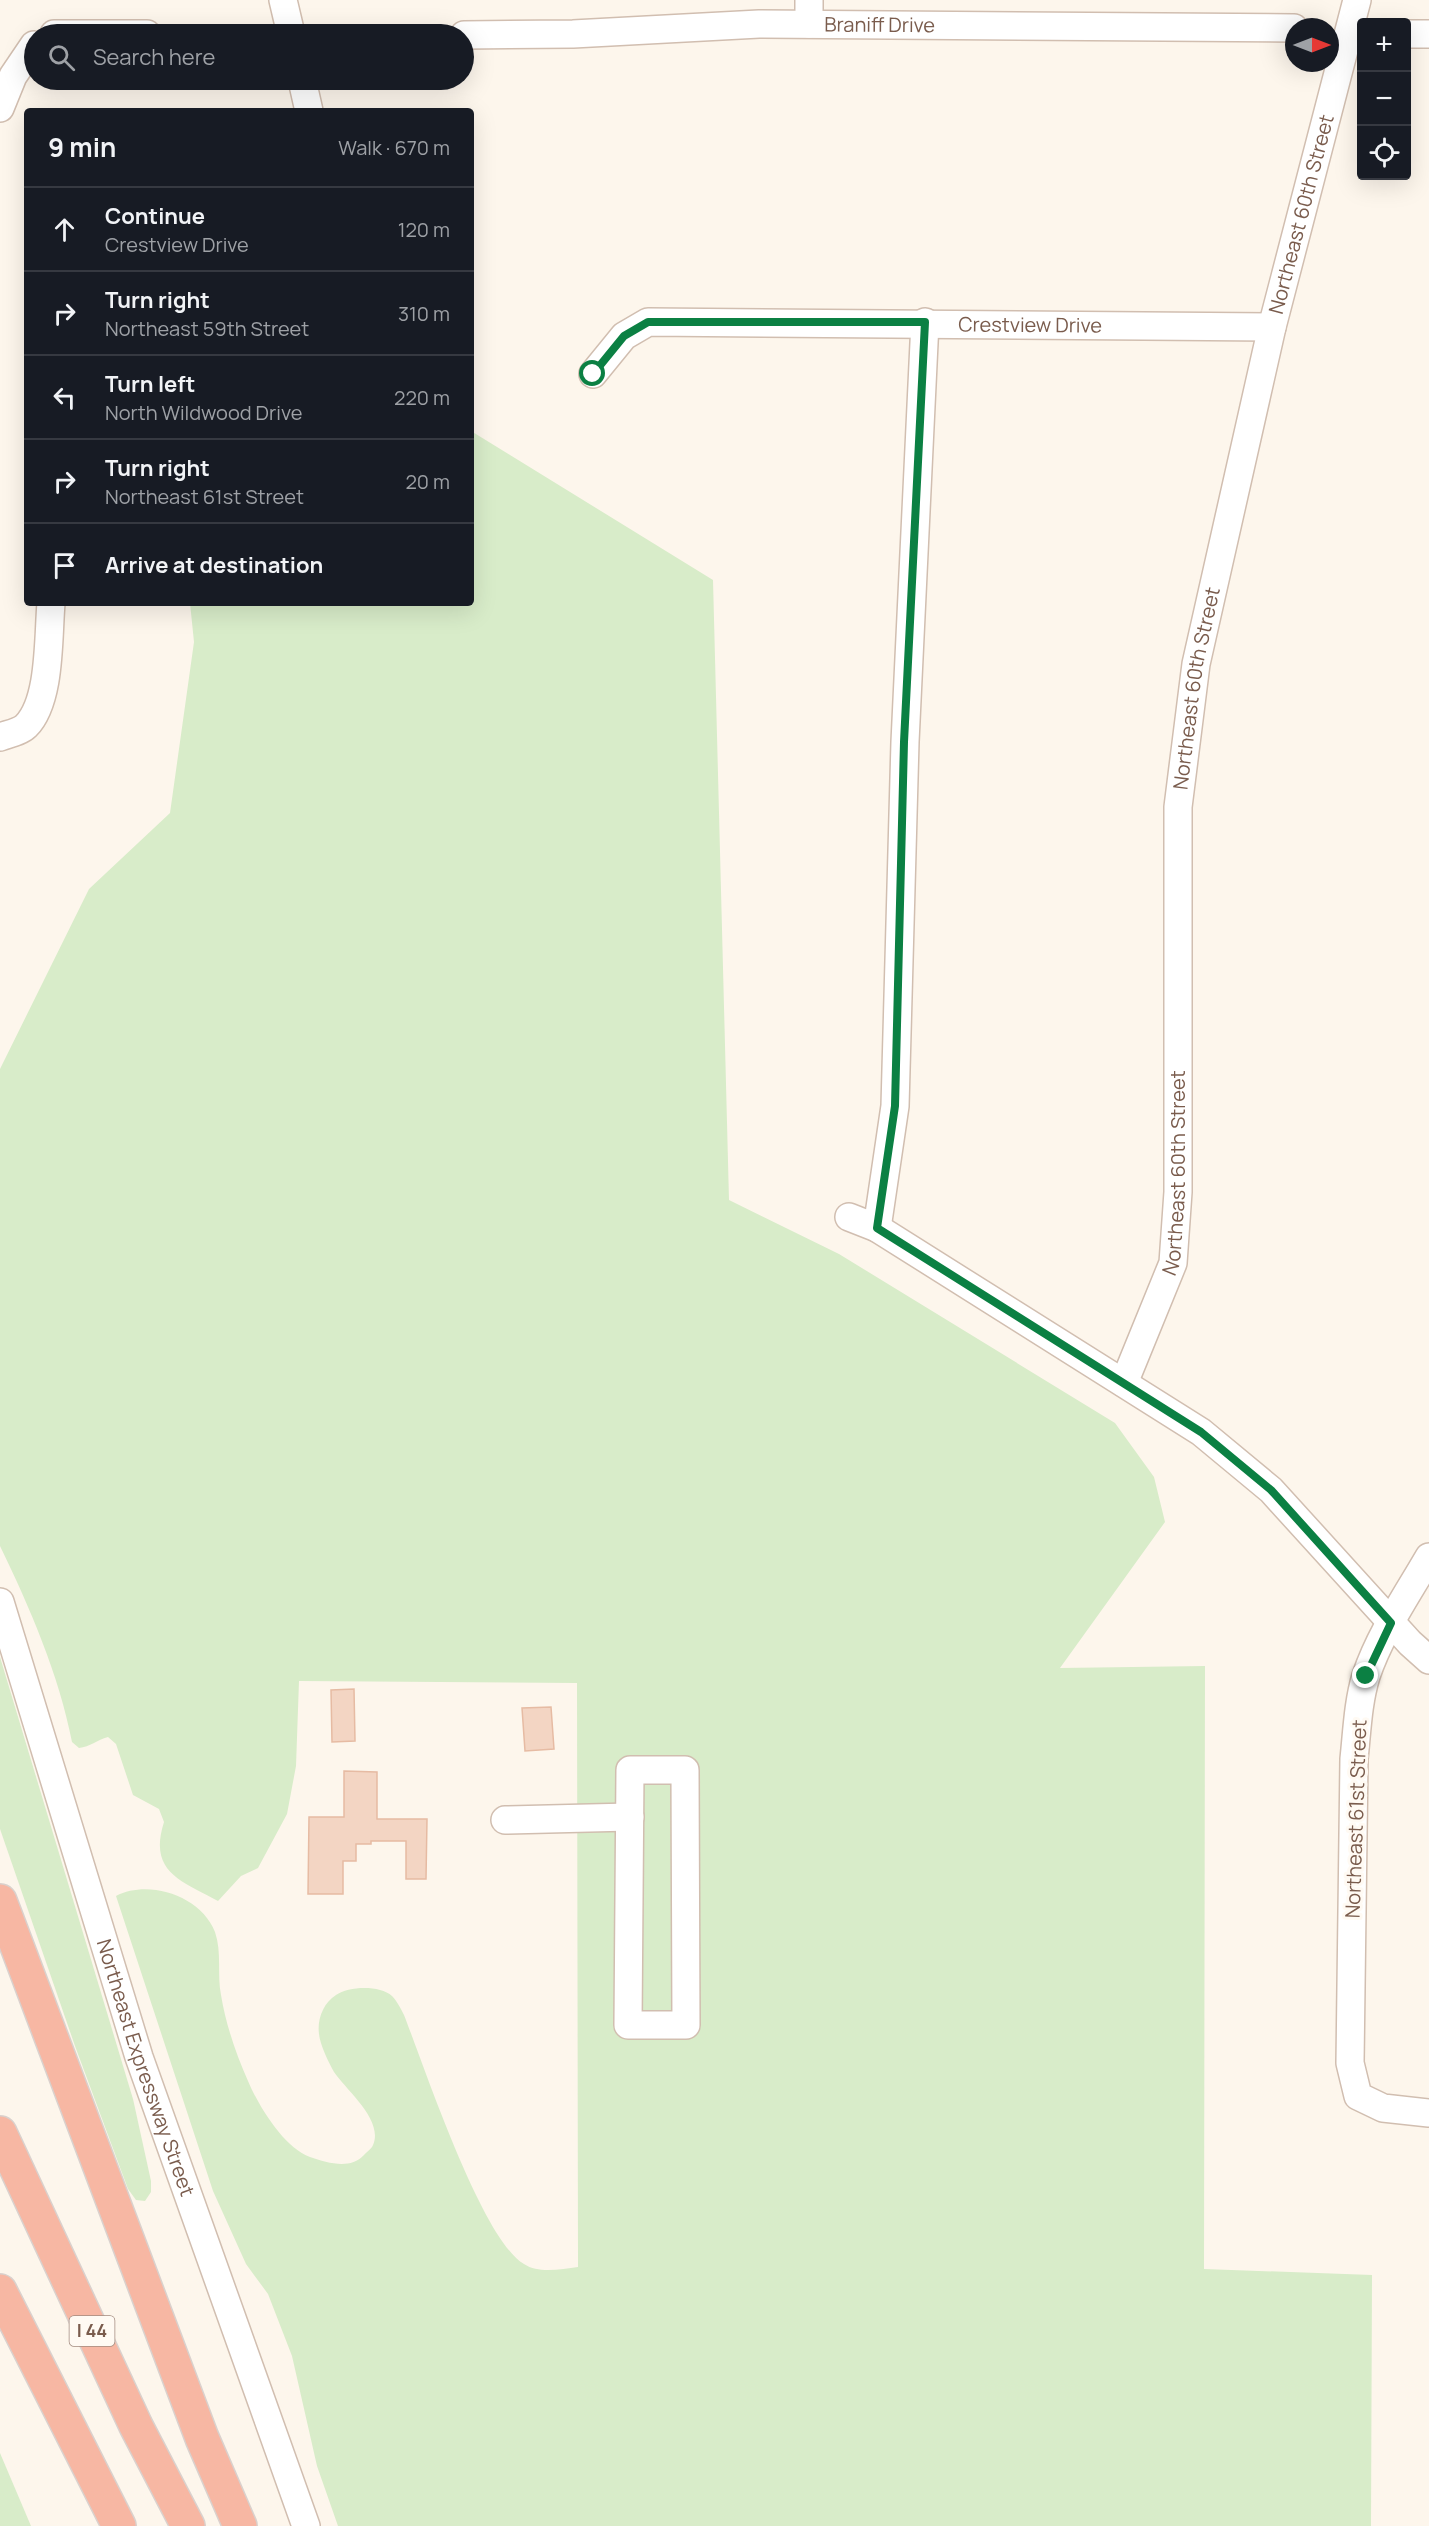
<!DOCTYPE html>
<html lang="en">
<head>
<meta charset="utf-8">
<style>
  :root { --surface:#171b24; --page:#20242c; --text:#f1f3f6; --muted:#9ea1a6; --line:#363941 }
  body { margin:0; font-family:Manrope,sans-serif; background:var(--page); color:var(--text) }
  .controls { position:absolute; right:18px; top:18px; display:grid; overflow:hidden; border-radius:6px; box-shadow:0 6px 24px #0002 }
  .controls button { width:54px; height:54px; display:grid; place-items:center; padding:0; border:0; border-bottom:2px solid var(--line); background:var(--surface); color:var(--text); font:30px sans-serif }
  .compass { position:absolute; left:1285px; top:18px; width:54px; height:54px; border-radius:50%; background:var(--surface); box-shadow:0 6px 24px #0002; rotate:90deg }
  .stop { position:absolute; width:18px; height:18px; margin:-14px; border:4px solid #0b8043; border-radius:50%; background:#fff }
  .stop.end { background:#0b8043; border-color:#fff; box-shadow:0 2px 6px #0008 }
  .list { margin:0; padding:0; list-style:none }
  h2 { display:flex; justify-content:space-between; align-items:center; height:78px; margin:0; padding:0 24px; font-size:26px }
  h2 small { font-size:20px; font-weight:400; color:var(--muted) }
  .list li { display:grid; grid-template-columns:39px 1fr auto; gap:18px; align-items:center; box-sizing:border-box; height:84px; padding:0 24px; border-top:2px solid var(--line) }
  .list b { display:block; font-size:22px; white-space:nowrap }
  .list p { margin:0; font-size:20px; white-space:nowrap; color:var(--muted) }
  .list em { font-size:20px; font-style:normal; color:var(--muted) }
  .icon { flex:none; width:33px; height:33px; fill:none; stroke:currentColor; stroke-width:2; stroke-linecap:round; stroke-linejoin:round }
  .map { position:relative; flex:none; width:1429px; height:2526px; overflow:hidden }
  .search { position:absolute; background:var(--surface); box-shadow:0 6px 24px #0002; left:24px; top:24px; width:450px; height:66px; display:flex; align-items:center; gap:15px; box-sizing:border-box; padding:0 21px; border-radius:33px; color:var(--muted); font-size:22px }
  .panel { position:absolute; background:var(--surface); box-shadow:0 6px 24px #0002; left:24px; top:108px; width:450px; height:498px; border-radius:6px }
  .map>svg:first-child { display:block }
  .green { fill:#d8ecc9 }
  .building { fill:#f3d5c3; stroke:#e6bba3; stroke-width:1.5 }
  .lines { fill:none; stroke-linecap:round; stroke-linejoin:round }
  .minor-casing { stroke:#d1beb0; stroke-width:30 }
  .highway-casing { stroke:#dad1cd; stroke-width:36 }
  .minor { stroke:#fff; stroke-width:27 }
  .highway { stroke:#f7b7a3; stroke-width:33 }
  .route { stroke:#0b8043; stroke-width:8 }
  .labels { text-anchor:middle; stroke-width:6; stroke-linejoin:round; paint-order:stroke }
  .shield { fill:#fffaf3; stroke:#a28b7f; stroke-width:1.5 }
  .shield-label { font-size:18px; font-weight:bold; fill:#7a5c4d }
  .street-label { font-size:20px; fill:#7a5c4d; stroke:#fffaf3 }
</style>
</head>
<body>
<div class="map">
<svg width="1429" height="2526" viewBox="0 0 1429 2526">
  <rect width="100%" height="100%" fill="#fdf6ec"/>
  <g class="green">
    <path d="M471,431L713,580L729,1200L839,1254L1115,1423L1154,1477L1165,1522L1060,1668L1205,1666L1204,2269L1372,2275L1371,2526H338L317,2466L292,2356L268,2294L246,2264L213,2191L116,1896C149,1879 201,1896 215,1932C222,1952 217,1975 221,1995C226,2025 236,2054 248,2081C258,2105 284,2148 310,2157C328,2163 350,2170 364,2155C367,2152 372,2148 373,2145C384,2120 346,2090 334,2072C329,2063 320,2045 319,2034C317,2020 323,2003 336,1995C349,1986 380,1985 392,1996C397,2001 401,2009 404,2015C424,2066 482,2240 524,2264C539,2274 561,2269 578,2267L577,1683L299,1681L296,1766L287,1814L258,1868L241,1876L218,1901C181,1881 148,1872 164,1822L159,1809L133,1795L116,1744L108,1737C97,1740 90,1747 79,1748L72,1742C59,1675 30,1608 0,1546V1069L89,889L170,813L194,642L190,603H471Z"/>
    <polygon points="0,1657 133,2099 151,2181 151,2192 145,2201 136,2200 128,2189 75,2046 0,1829"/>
    <polygon points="0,2453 31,2526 0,2526"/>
  </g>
  <g class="building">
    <polygon points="354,1689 355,1741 332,1742 331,1690"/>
    <polygon points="551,1707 554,1749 525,1751 522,1708"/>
    <polygon points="344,1771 377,1772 377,1819 427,1819 426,1879 406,1879 406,1841 371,1841 371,1844 356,1844 356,1861 343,1861 343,1894 308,1894 309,1817 344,1817"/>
  </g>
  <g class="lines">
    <defs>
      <g id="minor">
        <polyline points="283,0 291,34"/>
        <polyline points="809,0 809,24"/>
        <polyline points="54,34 147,34"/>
        <polyline points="1406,34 1429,34"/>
        <path id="s1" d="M464,35L573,34L759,24L1294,28"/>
        <polyline points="302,80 309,111"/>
        <polyline points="0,108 13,76 34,45"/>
        <path id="s2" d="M593,374L624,336L648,322L1272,327"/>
        <path d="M0,737C8,734 20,732 26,726C51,701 48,637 51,603"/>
        <polyline points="849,1217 877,1228 1201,1432 1271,1490 1410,1643 1429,1660"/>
        <polyline points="877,1228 895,1106 905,742 925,322"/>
        <path id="s3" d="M1124,1383L1173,1263L1178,1192V807L1196,664L1272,327L1357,0"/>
        <path d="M1429,1557C1407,1595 1380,1634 1366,1676C1358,1702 1357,1731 1354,1759L1350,2063L1358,2096L1383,2108L1429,2113"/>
        <path id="s4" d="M0,1602L139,2057L306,2526"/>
        <polygon points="630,1770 685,1770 686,2025 628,2025"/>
        <polyline points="505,1820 630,1817"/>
      </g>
      <g id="highway">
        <polyline points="0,1901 202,2438 240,2526"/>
        <polyline points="0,2133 136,2426 188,2526"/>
        <polyline points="0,2291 119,2526"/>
      </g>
    </defs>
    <use href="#minor" class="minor-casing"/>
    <use href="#highway" class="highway-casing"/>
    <use href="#minor" class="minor"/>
    <use href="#highway" class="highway"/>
  </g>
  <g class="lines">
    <polyline class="route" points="593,374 624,336 648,322 925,322 904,742 895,1106 877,1228 1201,1432 1271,1490 1391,1623 1366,1676"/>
  </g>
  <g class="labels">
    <rect class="shield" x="69.5" y="2316" width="45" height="30" rx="4.5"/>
    <g class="shield-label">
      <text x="92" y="2337">I 44</text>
    </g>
    <g class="street-label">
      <text dy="7" stroke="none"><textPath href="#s1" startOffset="416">Braniff Drive</textPath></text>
      <text dy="7" stroke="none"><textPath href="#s3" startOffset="1192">Northeast 60th Street</textPath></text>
      <text dy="7" stroke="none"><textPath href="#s2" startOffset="459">Crestview Drive</textPath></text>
      <text dy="7" stroke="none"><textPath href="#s3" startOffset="706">Northeast 60th Street</textPath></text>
      <text dy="7" stroke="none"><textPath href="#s3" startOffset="220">Northeast 60th Street</textPath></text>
      <text transform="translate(1356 1819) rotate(-88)" y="7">Northeast 61st Street</text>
      <text dy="7" stroke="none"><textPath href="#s4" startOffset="488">Northeast Expressway Street</textPath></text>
    </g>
  </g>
</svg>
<div class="controls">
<button>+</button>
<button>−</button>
<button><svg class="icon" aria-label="locate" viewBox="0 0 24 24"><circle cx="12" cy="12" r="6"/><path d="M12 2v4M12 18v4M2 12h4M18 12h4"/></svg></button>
</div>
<svg class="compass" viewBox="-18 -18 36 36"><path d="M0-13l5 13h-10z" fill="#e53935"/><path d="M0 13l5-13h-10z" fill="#9ea1a6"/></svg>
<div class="stop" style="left:593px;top:374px"></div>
<div class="stop end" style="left:1366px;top:1676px"></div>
<div class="search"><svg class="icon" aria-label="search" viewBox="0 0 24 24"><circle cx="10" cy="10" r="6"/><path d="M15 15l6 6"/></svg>Search here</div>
<section class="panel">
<h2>9 min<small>Walk · 670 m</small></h2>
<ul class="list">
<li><svg class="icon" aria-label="ahead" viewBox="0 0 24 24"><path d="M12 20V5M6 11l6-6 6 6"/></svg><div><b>Continue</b><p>Crestview Drive</p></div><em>120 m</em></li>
<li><svg class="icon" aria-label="right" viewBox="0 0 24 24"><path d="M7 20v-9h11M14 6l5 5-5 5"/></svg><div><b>Turn right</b><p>Northeast 59th Street</p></div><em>310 m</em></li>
<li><svg class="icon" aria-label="left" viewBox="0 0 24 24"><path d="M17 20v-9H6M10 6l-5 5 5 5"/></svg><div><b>Turn left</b><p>North Wildwood Drive</p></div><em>220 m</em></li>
<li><svg class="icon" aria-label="right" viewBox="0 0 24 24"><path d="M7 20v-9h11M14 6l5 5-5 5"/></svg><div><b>Turn right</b><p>Northeast 61st Street</p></div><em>20 m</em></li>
<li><svg class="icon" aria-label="arrive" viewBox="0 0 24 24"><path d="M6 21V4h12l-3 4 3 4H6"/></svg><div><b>Arrive at destination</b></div></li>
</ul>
</section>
</div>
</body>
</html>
